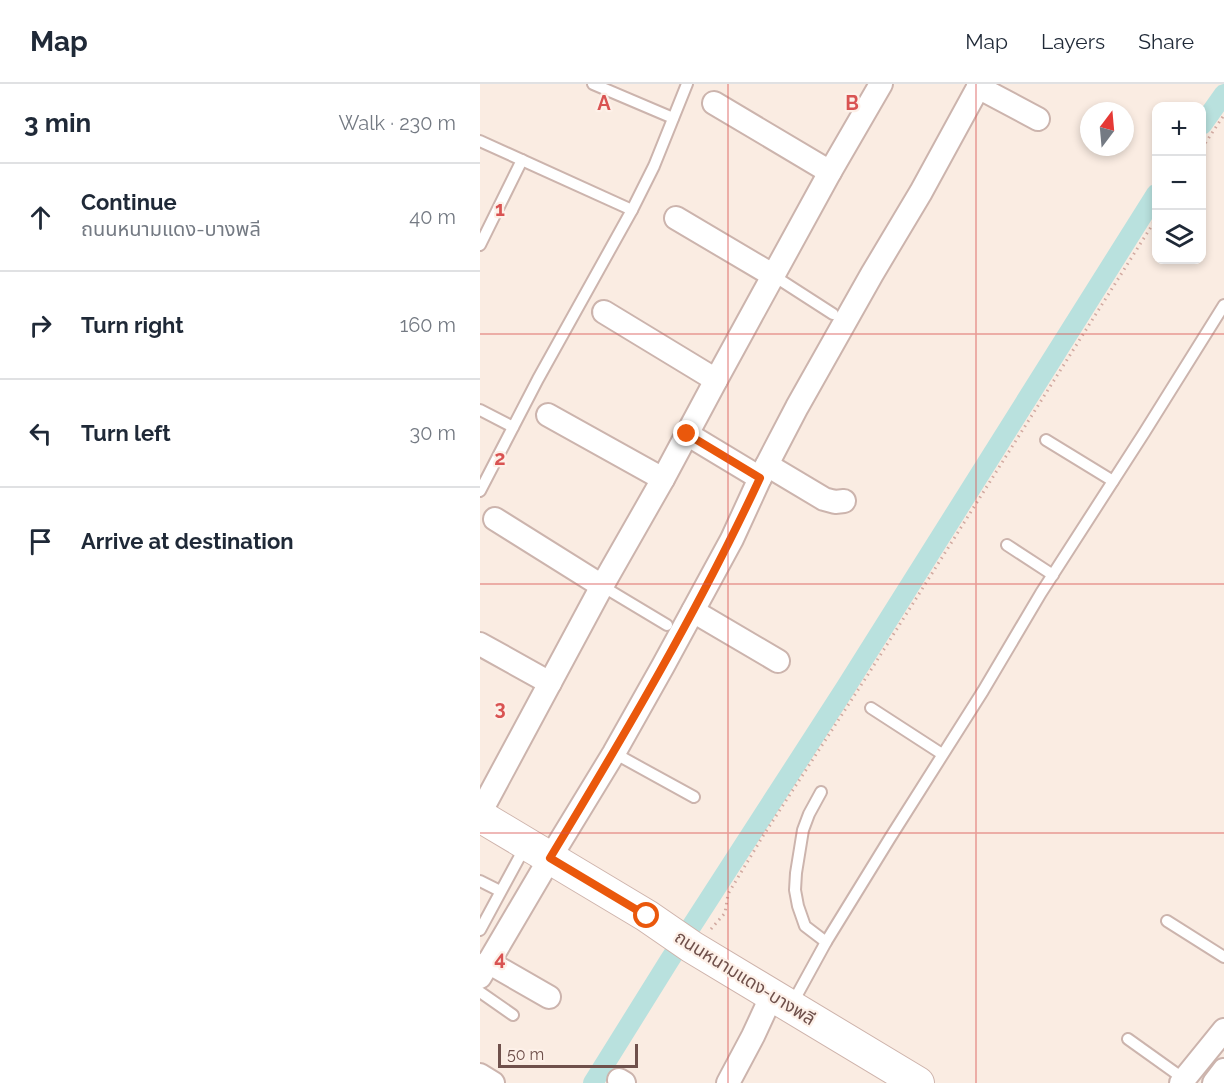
<!DOCTYPE html>
<html lang="en">
<head>
<meta charset="utf-8">
<style>
  :root { --surface:#fff; --page:#f6f6f7; --text:#1f2937; --muted:#747a83; --line:#e0e1e3 }
  body { margin:0; font-family:Raleway,"Noto Sans Thai",sans-serif; background:var(--page); color:var(--text) }
  .controls { position:absolute; right:18px; top:18px; display:grid; overflow:hidden; border-radius:12px; box-shadow:0 3px 9px #0003 }
  .controls button { width:54px; height:54px; display:grid; place-items:center; padding:0; border:0; border-bottom:2px solid var(--line); background:var(--surface); color:var(--text); font:30px sans-serif }
  .compass { position:absolute; left:600px; top:18px; width:54px; height:54px; border-radius:50%; background:var(--surface); box-shadow:0 3px 9px #0003; rotate:16deg }
  .scale { position:absolute; left:18px; bottom:15px; width:140px; box-sizing:border-box; padding-left:6px; border:3px solid #6f504b; border-top:0; font-size:16px; line-height:21px; white-space:nowrap; color:#6f504b; -webkit-text-stroke:4px #fdf0e8; paint-order:stroke }
  .stop { position:absolute; width:18px; height:18px; margin:-14px; border:4px solid #ea580c; border-radius:50%; background:#fff }
  .stop.end { background:#ea580c; border-color:#fff; box-shadow:0 2px 6px #0008 }
  .list { margin:0; padding:0; list-style:none }
  h2 { display:flex; justify-content:space-between; align-items:center; height:78px; margin:0; padding:0 24px; font-size:26px }
  h2 small { font-size:20px; font-weight:400; color:var(--muted) }
  .list li { display:grid; grid-template-columns:39px 1fr auto; gap:18px; align-items:center; box-sizing:border-box; height:108px; padding:0 24px; border-top:2px solid var(--line) }
  .list b { display:block; font-size:22px; white-space:nowrap }
  .list p { margin:0; font-size:20px; white-space:nowrap; color:var(--muted) }
  .list em { font-size:20px; font-style:normal; color:var(--muted) }
  .icon { flex:none; width:33px; height:33px; fill:none; stroke:currentColor; stroke-width:2; stroke-linecap:round; stroke-linejoin:round }
  .map { position:relative; flex:none; width:744px; height:999px; overflow:hidden }
  header { display:flex; align-items:center; gap:36px; box-sizing:border-box; height:84px; padding:0 30px; background:var(--surface); border-bottom:2px solid var(--line) }
  header strong { font-size:28px }
  nav { display:flex; gap:33px; margin-inline-start:auto; font-size:21px }
  main { display:flex }
  aside { flex:1; background:var(--surface) }
  .map>svg:first-child { display:block }
  .lines { fill:none; stroke-linecap:round; stroke-linejoin:round }
  .canal { stroke:#b9e1de; stroke-width:20 }
  .service-casing { stroke:#ccb4ad; stroke-width:14 }
  .minor-casing { stroke:#ccb4ad; stroke-width:26 }
  .secondary-casing { stroke:#ceb3ab; stroke-width:34 }
  .path { stroke:#d1a9a0; stroke-width:3; stroke-dasharray:1.5 4.5; stroke-linecap:butt }
  .service { stroke:#fff; stroke-width:10 }
  .minor { stroke:#fff; stroke-width:22 }
  .secondary { stroke:#fff; stroke-width:32 }
  .route { stroke:#ea580c; stroke-width:8 }
  .grid { fill:none; stroke:#d95352; stroke-width:1.5; stroke-opacity:0.55 }
  .labels { text-anchor:middle; stroke-width:4.5; stroke-linejoin:round; paint-order:stroke }
  .street-label { font-size:18px; fill:#6f504b; stroke:#fdf0e8 }
  .grid-label { font-size:20px; text-anchor:middle; font-weight:bold; fill:#d95352; stroke:#fdf0e8; stroke-width:4.5; stroke-linejoin:round; paint-order:stroke }
</style>
</head>
<body>
<header>
<strong>Map</strong>
<nav><a>Map</a><a>Layers</a><a>Share</a></nav>
</header>
<main>
<aside>
<h2>3 min<small>Walk · 230 m</small></h2>
<ul class="list">
<li><svg class="icon" aria-label="ahead" viewBox="0 0 24 24"><path d="M12 20V5M6 11l6-6 6 6"/></svg><div><b>Continue</b><p>ถนนหนามแดง-บางพลี</p></div><em>40 m</em></li>
<li><svg class="icon" aria-label="right" viewBox="0 0 24 24"><path d="M7 20v-9h11M14 6l5 5-5 5"/></svg><div><b>Turn right</b></div><em>160 m</em></li>
<li><svg class="icon" aria-label="left" viewBox="0 0 24 24"><path d="M17 20v-9H6M10 6l-5 5 5 5"/></svg><div><b>Turn left</b></div><em>30 m</em></li>
<li><svg class="icon" aria-label="arrive" viewBox="0 0 24 24"><path d="M6 21V4h12l-3 4 3 4H6"/></svg><div><b>Arrive at destination</b></div></li>
</ul>
</aside>
<div class="map">
<svg width="744" height="999" viewBox="0 0 744 999">
  <rect width="100%" height="100%" fill="#faece2"/>
  <g class="lines">
    <g class="canal">
      <polyline points="722,41 744,10"/>
      <polyline points="113,999 189,877 366,603 676,110"/>
    </g>
    <defs>
      <g id="service">
        <polyline points="113,0 193,34"/>
        <polyline points="0,57 152,126"/>
        <polyline points="0,161 42,76"/>
        <polyline points="294,192 353,230"/>
        <polyline points="0,326 33,343"/>
        <polyline points="566,356 633,397"/>
        <polyline points="0,407 58,295 152,126 174,82 207,0"/>
        <polyline points="527,461 573,491"/>
        <polyline points="122,502 187,541"/>
        <polyline points="391,624 462,670"/>
        <polyline points="134,669 214,713"/>
        <polyline points="341,708 329,730 323,746 316,789 315,806 318,822 325,842 346,858"/>
        <polyline points="0,797 20,807"/>
        <polyline points="687,837 744,873"/>
        <polyline points="0,846 46,761"/>
        <polyline points="0,908 33,931"/>
        <polyline points="312,920 346,858 410,754 503,607 561,509 664,349 744,221"/>
        <polyline points="648,955 704,995"/>
      </g>
      <g id="minor">
        <polyline points="498,3 558,35"/>
        <polyline points="234,19 350,88"/>
        <polyline points="196,134 294,192"/>
        <polyline points="124,228 236,296"/>
        <polyline points="68,331 183,395"/>
        <polyline points="207,350 280,394"/>
        <polyline points="287,381 344,415 355,418 364,417"/>
        <polyline points="15,435 122,502"/>
        <polyline points="213,527 298,577"/>
        <polyline points="0,560 70,599"/>
        <polyline points="0,729 122,502 183,395 236,296 350,88 401,0"/>
        <polyline points="8,878 69,913"/>
        <polyline points="0,893 70,774 134,669 183,582 252,455 280,394 317,323 392,190 441,108 500,0"/>
        <polyline points="0,991 13,999"/>
        <polyline points="139,996 144,999"/>
        <polyline points="248,999 273,952 292,911"/>
        <polyline points="701,999 744,946"/>
        <polyline points="734,999 744,986"/>
      </g>
      <polyline id="secondary" points="0,732 167,832 212,863 438,999"/>
    </defs>
    <use href="#service" class="service-casing"/>
    <use href="#minor" class="minor-casing"/>
    <use href="#secondary" class="secondary-casing"/>
    <g class="path">
      <polyline points="722,64 744,31"/>
      <polyline points="231,845 245,829 248,810 283,752 389,589 676,135"/>
    </g>
    <use href="#service" class="service"/>
    <use href="#minor" class="minor"/>
    <use href="#secondary" class="secondary"/>
  </g>
  <g class="lines">
    <path class="route" d="M167,832L70,774C145,650 219,525 280,394L207,350"/>
  </g>
  <path class="grid" d="M248,0V999M496,0V999M0,250H744M0,500H744M0,749H744"/>
  <g class="labels">
    <g class="street-label">
      <text transform="translate(265 894) rotate(32)" y="6">ถนนหนามแดง-บางพลี</text>
    </g>
  </g>
  <g class="grid-label">
    <text x="124" y="26">A</text>
    <text x="372" y="26">B</text>
    <text x="20" y="132">1</text>
    <text x="20" y="381">2</text>
    <text x="20" y="631">3</text>
    <text x="20" y="881">4</text>
  </g>
</svg>
<div class="controls">
<button>+</button>
<button>−</button>
<button><svg class="icon" aria-label="layers" viewBox="0 0 24 24"><path d="M12 4l9 5-9 5-9-5zM3 14l9 5 9-5"/></svg></button>
</div>
<svg class="compass" viewBox="-18 -18 36 36"><path d="M0-13l5 13h-10z" fill="#e53935"/><path d="M0 13l5-13h-10z" fill="#747a83"/></svg>
<div class="scale">50 m</div>
<div class="stop" style="left:167px;top:832px"></div>
<div class="stop end" style="left:207px;top:350px"></div>
</div>
</main>
</body>
</html>
